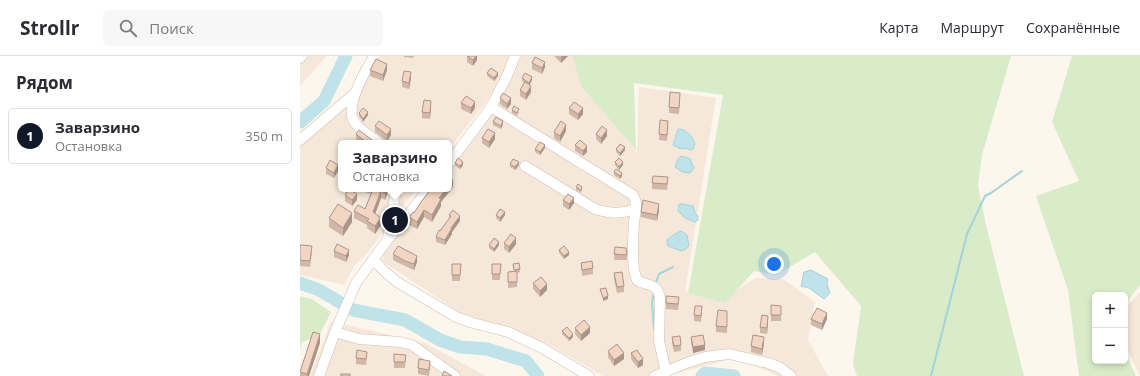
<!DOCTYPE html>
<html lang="ru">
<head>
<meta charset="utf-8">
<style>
  :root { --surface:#fff; --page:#f7f7f7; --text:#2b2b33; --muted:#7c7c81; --line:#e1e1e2; --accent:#111827 }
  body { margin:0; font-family:"Open Sans",sans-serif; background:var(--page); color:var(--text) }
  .controls { position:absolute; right:12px; bottom:12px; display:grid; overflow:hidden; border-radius:6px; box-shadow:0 2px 6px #0003 }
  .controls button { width:36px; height:36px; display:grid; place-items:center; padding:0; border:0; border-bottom:1px solid var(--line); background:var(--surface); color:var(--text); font:20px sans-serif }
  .you { position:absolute; left:474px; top:208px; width:14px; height:14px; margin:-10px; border:3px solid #fff; border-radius:50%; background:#1a73e8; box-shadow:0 0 0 6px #1a73e833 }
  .badge { display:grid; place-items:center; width:26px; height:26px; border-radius:50%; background:var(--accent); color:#fff; font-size:13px; font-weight:700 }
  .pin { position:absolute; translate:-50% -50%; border:2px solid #fff; box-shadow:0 1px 4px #0006 }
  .popup { position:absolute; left:38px; top:84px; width:114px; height:52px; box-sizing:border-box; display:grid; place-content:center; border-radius:6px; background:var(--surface); filter:drop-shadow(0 1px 3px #0005); font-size:13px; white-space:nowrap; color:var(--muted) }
  .popup b { font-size:15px; color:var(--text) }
  .popup::after { content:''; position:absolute; left:50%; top:100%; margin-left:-8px; border:8px solid transparent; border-top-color:var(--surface) }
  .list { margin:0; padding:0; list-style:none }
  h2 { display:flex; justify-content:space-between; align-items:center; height:52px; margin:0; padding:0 16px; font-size:17px }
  h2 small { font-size:13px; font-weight:400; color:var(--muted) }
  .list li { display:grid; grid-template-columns:26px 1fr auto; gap:12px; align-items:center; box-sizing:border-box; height:56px; margin:0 8px 8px; padding:0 8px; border:1px solid var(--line); border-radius:6px }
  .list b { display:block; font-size:15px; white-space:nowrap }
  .list p { margin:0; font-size:13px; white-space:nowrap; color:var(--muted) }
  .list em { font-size:13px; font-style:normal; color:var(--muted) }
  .icon { flex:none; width:22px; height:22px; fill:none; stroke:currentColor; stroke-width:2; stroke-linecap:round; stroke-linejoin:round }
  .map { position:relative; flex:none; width:840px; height:320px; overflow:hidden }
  header { display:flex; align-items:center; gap:24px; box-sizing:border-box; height:56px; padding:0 20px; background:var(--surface); border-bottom:1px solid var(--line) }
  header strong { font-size:19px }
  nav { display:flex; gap:22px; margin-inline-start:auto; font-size:14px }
  .search { width:280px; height:36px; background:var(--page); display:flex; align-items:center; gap:10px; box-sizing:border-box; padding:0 14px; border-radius:6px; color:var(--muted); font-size:15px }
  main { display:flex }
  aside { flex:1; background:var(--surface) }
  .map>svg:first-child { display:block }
  .residential { fill:#f5e8da }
  .green { fill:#d8ecc9 }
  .water { fill:#bfe3e8; stroke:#a5d3da }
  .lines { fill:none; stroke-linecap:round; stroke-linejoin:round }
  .stream { stroke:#a5d3da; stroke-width:2 }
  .river { stroke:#bfe3e8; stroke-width:13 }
  .minor-casing { stroke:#d1beb0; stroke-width:11 }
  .minor { stroke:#fff; stroke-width:10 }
  .wall { fill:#d1b7a8 }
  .shaded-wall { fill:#aa9588 }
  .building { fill:#f3d5c3; stroke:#aa9588 }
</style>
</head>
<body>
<header>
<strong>Strollr</strong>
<div class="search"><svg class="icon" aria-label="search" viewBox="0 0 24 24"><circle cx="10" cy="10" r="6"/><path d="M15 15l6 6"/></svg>Поиск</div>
<nav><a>Карта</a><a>Маршрут</a><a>Сохранённые</a></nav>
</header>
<main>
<aside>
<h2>Рядом<small></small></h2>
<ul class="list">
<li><span class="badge">1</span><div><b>Заварзино</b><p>Остановка</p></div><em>350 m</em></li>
</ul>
</aside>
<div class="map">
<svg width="840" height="320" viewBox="0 0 840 320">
  <rect width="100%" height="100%" fill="#fdf6ec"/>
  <g class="residential">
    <polygon points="0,0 27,0 0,30"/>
    <polygon points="68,0 209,0 201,21 186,46 149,93 149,87 41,87 41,133 116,133 68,196 54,210 44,229 0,219 0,82 54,36"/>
    <polygon points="221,0 278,0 281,14 337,97 339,31 416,42 385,235 422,243 456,222 483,223 515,246 508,284 528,320 478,320 436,302 365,320 303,320 248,288 159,256 83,206 82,197 133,133 149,133 149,112 197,49"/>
    <polygon points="840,236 840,320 825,289 825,253"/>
    <polygon points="31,265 125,287 186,320 10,320"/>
  </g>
  <g class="green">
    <polygon points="273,0 711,0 682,99 678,130 686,169 724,320 557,320 553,308 561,250 515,196 476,219 454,215 425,247 388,237 423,39 334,27 336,94 281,30"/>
    <polygon points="772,0 840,0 840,229 825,248 825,239 795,239 795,305 825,305 825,296 836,320 779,320 768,234 736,140 779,125 752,66"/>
    <polygon points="0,240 12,243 31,256 19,280 2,286 0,293"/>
  </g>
  <g class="water">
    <path d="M378,73C387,73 392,80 395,88L393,93L391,94L385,92L381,93L373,89Z"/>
    <polygon points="381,100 391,103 391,106 394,112 390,117 382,116 375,111 378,103"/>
    <polygon points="379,148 383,148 393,150 395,157 398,160 398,164 395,166 385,162 378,155"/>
    <polygon points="381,175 387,179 389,190 386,193 381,195 368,190 367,184 373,179"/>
    <polygon points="511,214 528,223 527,228 530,237 524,243 509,232 501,230 504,216"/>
  </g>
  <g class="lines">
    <g class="stream">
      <polyline points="355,229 359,218 373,211"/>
      <polyline points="354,237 352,246 354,273"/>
      <polyline points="631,320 667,178 685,140 691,137 722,115"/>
    </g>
    <g class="river">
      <polyline points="0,66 24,45 46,0"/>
      <polyline points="0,227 19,234 53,254 105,264 140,284 160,291 187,293 226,305 238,320"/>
      <polyline points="402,320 405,317 434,320"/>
    </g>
    <defs>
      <g id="minor">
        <path d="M74,0C66,14 43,51 55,67C61,75 72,81 79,87"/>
        <polyline points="0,2 2,0"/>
        <path d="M191,51L333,139C339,149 335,156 334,167C333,181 331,212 337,224C348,231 357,226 360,242L359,285L366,316"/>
        <polyline points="0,84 55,37"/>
        <polyline points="149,107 191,51 207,20 215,0"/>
        <path d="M225,110L295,153C312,158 319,158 336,153"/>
        <polyline points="88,182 96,133"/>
        <polyline points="73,203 83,214 97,226 156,261 173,267 208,276 242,292 289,320"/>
        <polyline points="35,276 59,283 100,286 112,289 155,320"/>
        <polyline points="19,320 35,276 56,227 88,183 129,133"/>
        <polyline points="355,320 389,306 405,301 429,298 468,307 479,311 491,320"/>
      </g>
    </defs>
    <use href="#minor" class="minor-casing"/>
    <use href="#minor" class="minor"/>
  </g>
  <g class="wall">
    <polygon points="104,0 114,0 113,2 104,1"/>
    <polygon points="167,0 177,0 177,4 173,10 167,6"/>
    <polygon points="254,0 268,0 261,7"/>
    <polygon points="232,7 245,11 242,18 232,13"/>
    <polygon points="70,14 87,14 83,25 70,20"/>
    <polygon points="187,17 198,20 194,25 187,20"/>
    <polygon points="111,22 109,33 102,31 102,25"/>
    <polygon points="222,22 232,24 229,29 231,36 226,44 220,40 220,34 224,27 222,25"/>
    <polygon points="200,42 211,48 207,53 200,48"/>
    <polygon points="380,43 379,58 369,57 369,51"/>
    <polygon points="161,47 175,52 171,58 161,53"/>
    <polygon points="131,51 130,63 122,62 122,56"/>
    <polygon points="269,52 283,58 278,64 269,58"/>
    <polygon points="212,54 219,56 217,60 212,57"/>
    <polygon points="59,57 68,59 63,66 59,60"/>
    <polygon points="193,66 203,68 201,73 193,69"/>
    <polygon points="75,70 91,79 87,85 75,76"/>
    <polygon points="368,71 367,85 359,84 359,78"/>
    <polygon points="266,75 260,86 254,82 254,76"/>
    <polygon points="56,78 72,87 59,87 56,84"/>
    <polygon points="296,78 307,80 301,88 296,83"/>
    <polygon points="182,82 195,83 189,92 182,87"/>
    <polygon points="275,89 287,96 283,100 275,95"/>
    <polygon points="245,92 240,99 235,96 235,93"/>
    <polygon points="316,93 325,94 320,100 316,96"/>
    <polygon points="315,106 323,109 319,114 315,109"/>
    <polygon points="155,107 163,109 160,113 155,110"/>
    <polygon points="210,108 219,109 215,114 210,111"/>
    <polygon points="26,112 38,115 34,122 26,118"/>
    <polygon points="314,116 322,120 320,123 314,119"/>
    <polygon points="352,127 368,127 367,134 352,133"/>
    <polygon points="153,131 141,146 141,150 132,166 124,161 117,173 109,169 109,161 114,157"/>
    <polygon points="276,131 282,134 281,137 276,134"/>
    <polygon points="60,133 89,133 85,144 81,142 75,158 81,169 75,178 67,172 67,169 54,162 54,155 65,153 71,138 60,134"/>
    <polygon points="45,139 57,144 52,150 45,145"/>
    <polygon points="263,144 274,147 269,154 263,150"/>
    <polygon points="359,154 357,165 341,161 341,156"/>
    <polygon points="149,159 160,165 152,176 152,178 145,189 136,186 136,181 140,175 149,163"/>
    <polygon points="196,159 205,159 200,166 196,162"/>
    <polygon points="29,162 52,166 43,180 29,171"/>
    <polygon points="204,187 216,188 209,197 204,193"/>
    <polygon points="0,189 12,196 10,211 0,210"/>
    <polygon points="189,189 199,189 194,196 189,192"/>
    <polygon points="315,191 326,192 327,204 314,204"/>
    <polygon points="259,194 269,199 264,203 259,197"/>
    <polygon points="34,195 49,199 46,206 34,201"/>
    <polygon points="93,198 117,206 114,214 105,210 93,204"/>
    <polygon points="281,207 293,212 293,218 282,220"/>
    <polygon points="152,208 161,208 160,225 152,225"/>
    <polygon points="192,208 201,208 200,224 192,224"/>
    <polygon points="213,208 220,213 220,216 217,217 217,231 208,232 208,216 214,215"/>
    <polygon points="314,217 324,230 324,236 317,237 314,223"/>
    <polygon points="233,227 247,234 240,241 233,233"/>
    <polygon points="366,240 379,247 378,254 366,253"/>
    <polygon points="471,249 481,250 481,265 471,265"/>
    <polygon points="427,255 427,277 416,276 416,270"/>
    <polygon points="402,256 401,266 394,265 394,259"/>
    <polygon points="511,263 527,263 522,274 511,269"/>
    <polygon points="468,266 467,278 460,277 460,271"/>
    <polygon points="275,272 290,277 281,285 275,278"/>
    <polygon points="262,275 273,281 269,285 262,278"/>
    <polygon points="372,281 381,289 381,295 374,296 372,287"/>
    <polygon points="391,281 405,294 393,297 391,287"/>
    <polygon points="20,287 9,320 0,320 0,316"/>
    <polygon points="464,287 462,299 451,296 451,290"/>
    <polygon points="308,295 324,303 314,310 308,301"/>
    <polygon points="331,297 343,309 338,312 331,303"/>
    <polygon points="94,298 106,299 105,312 94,312"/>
    <polygon points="56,302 67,302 66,309 56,308"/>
    <polygon points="130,311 129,320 118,318 118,312"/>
  </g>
  <g class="shaded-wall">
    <polygon points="176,0 177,0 177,4 173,10 173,4"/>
    <polygon points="262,0 268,0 261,7 261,1"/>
    <polygon points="245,6 245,11 242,18 242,12"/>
    <polygon points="87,8 87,14 83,25 83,19"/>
    <polygon points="111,16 111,22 109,33 109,27"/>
    <polygon points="198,17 198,20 194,25 194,22"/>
    <polygon points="232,21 232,24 229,30 229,27"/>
    <polygon points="231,30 231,36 226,44 226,38"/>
    <polygon points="211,42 211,48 207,53 207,48"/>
    <polygon points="131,45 131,51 130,63 130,57"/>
    <polygon points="175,46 175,52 171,58 171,52"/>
    <polygon points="283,52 283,58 278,64 278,58"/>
    <polygon points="68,56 68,59 63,66 63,63"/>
    <polygon points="203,65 203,68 201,73 201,70"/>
    <polygon points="266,69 266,75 260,86 260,80"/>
    <polygon points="91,73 91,79 87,85 87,79"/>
    <polygon points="307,74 307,80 301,88 301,82"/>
    <polygon points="195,77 195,83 189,92 189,86"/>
    <polygon points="245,89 245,92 240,99 240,96"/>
    <polygon points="287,90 287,96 283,100 283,95"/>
    <polygon points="325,91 325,94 320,100 320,97"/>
    <polygon points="163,106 163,109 160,113 160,110"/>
    <polygon points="219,106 219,109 215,114 215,111"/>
    <polygon points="323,106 323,109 319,114 319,111"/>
    <polygon points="38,109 38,115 34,122 34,117"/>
    <polygon points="322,117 322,120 320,123 320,120"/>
    <polygon points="153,124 153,131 141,146 141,150 132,166 132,159 139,142 146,133 149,133 149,129"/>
    <polygon points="86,133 89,133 85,144 85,137"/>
    <polygon points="81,135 81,142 73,164 73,156"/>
    <polygon points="57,138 57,144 52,150 52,144"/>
    <polygon points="274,142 274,147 269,154 269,148"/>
    <polygon points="359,148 359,154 357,165 357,159"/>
    <polygon points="124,154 124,161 117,173 117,166"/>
    <polygon points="205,156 205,159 200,166 200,162"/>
    <polygon points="52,157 52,166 43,180 43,172"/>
    <polygon points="160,160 160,165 152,176 152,178 145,189 145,184 151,172"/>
    <polygon points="81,162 81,169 75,178 75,170"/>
    <polygon points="216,182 216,188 209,197 209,191"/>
    <polygon points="199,186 199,189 194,196 194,193"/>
    <polygon points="49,194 49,199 46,206 46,200"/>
    <polygon points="269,196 269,199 264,203 264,200"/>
    <polygon points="117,200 117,206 114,214 114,208"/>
    <polygon points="247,228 247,234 240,241 240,235"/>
    <polygon points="308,240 308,243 303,245 303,242"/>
    <polygon points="527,257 527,263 522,274 522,268"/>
    <polygon points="468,260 468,266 467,278 467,272"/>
    <polygon points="290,271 290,277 281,285 281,279"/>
    <polygon points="20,278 20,287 9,320 7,320"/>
    <polygon points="273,278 273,281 269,285 269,282"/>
    <polygon points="464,281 464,287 462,299 462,293"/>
    <polygon points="405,289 405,294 393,297 393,291"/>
    <polygon points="324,297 324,303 314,310 314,304"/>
    <polygon points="343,303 343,309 338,312 338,306"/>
  </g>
  <g class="building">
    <polygon points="167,0 176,0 173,4"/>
    <polygon points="235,1 245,6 242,12 232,7"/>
    <polygon points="76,3 87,8 83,19 70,14"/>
    <polygon points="191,12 198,17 194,22 187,17"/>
    <polygon points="104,15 111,16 109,27 102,25"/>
    <polygon points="225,17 232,21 229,27 222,22"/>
    <polygon points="225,26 231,30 226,38 220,34"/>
    <polygon points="370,36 380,37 379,52 369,51"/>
    <polygon points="203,37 211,42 207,48 200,42"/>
    <polygon points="166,40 175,46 171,52 161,47"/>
    <polygon points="124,44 131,45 130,57 122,56"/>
    <polygon points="274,46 283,52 278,58 269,52"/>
    <polygon points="214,50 219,53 217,57 212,54"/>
    <polygon points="63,52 68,56 63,63 59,57"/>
    <polygon points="196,61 203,65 201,70 193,66"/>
    <polygon points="360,64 368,65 367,79 359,78"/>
    <polygon points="79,65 91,73 87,79 75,70"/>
    <polygon points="261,65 266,69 260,80 254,76"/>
    <polygon points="302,70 307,74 301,82 296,78"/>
    <polygon points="188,73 195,77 189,86 182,82"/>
    <polygon points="59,74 72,84 70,87 67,87 56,78"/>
    <polygon points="280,84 287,90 283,95 275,89"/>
    <polygon points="240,86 245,89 240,96 235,93"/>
    <polygon points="320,88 325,91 320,97 316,93"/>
    <polygon points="158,102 163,106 160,110 155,107"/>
    <polygon points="319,102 323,106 319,111 315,106"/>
    <polygon points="213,103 219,106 215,111 210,108"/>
    <polygon points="30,104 38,109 34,117 26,112"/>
    <polygon points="316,113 322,117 320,120 314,116"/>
    <polygon points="353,120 368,121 367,128 352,127"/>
    <polygon points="149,121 153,124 149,129"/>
    <polygon points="278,128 282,131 281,134 276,131"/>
    <polygon points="49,133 57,138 52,144 45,139"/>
    <polygon points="73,133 86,133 85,137 81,135 73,156 81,162 75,170 67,165 69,163 54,155 58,149 65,153"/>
    <polygon points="131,133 146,133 139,142 141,143 132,159 124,154 117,166 109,161 113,156 114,157 121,146"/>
    <polygon points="268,138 274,142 269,148 263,144"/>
    <polygon points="343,144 359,148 357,159 341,156"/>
    <polygon points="38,148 52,157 43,172 29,162"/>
    <polygon points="200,153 205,156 200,162 196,159"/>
    <polygon points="153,154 160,160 151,172 152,172 145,184 136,181 139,174 140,175 151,160 149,159"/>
    <polygon points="211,178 216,182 209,191 204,187"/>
    <polygon points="194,182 199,186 194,193 189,189"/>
    <polygon points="37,188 49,194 46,200 34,195"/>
    <polygon points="0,189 12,190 10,205 0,204"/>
    <polygon points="98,190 117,200 114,208 105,205 93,198"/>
    <polygon points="264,190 269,196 264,200 259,194"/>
    <polygon points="315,191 326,192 327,199 314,198"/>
    <polygon points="292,205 293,212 282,214 281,207"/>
    <polygon points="219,207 220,213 214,214 213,208"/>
    <polygon points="152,208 161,208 160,219 152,219"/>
    <polygon points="192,208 201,208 200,218 192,218"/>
    <polygon points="217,215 217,226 208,226 208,216"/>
    <polygon points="322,216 324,230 317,231 314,217"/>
    <polygon points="241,221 247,228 240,235 233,227"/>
    <polygon points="306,232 308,240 303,242 300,233"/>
    <polygon points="366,240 379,241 378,248 366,247"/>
    <polygon points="471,249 481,250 481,259 471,259"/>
    <polygon points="395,250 402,250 401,260 394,259"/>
    <polygon points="517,252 527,257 522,268 511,263"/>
    <polygon points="418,254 427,255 427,271 416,270"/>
    <polygon points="462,259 468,260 467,272 460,271"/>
    <polygon points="284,264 290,271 281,279 275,272"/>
    <polygon points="267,271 273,278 269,282 262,275"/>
    <polygon points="13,276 20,278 7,318 0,316"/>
    <polygon points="403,279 405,289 393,291 391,281"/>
    <polygon points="453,279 464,281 462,293 451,290"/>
    <polygon points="380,280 381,289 374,290 372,281"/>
    <polygon points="317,288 324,297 314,304 308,295"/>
    <polygon points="57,294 67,296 66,303 56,302"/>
    <polygon points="337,294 343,303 338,306 331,297"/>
    <polygon points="94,298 106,299 105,306 94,306"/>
    <polygon points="119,303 130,305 129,314 118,312"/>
    <polygon points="144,315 152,320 142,320"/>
    <rect x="41" y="318" width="9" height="2"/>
  </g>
</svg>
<div class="controls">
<button>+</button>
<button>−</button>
</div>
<div class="you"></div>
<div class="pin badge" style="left:95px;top:164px">1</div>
<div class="popup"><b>Заварзино</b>Остановка</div>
</div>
</main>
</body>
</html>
